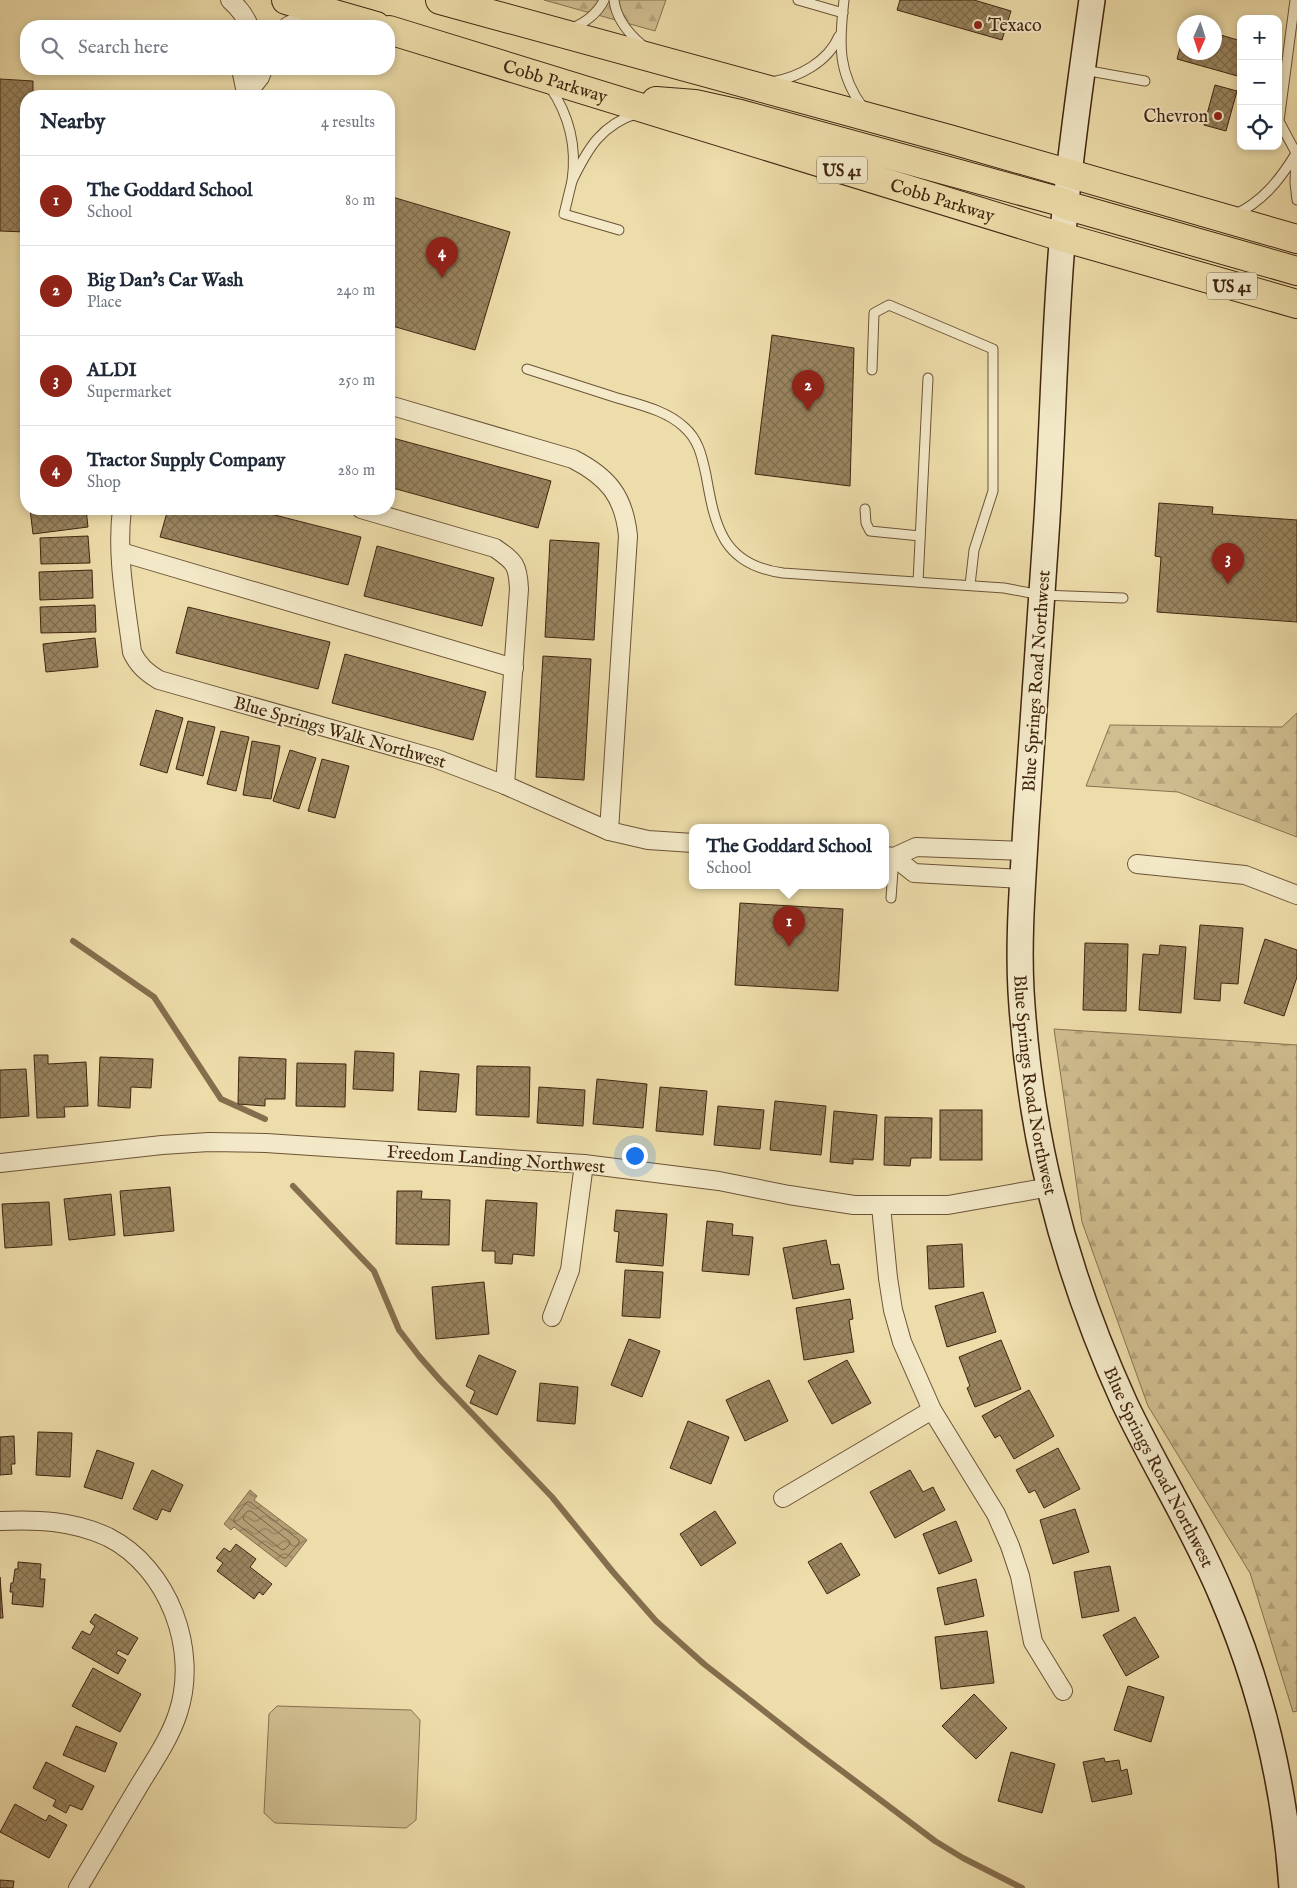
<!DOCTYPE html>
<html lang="en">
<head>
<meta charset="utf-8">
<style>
  :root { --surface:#fff; --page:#f2f2f3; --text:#1f2937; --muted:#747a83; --line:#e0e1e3; --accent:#8f2418 }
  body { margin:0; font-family:"IM FELL English",serif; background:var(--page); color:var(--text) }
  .controls { position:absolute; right:15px; top:15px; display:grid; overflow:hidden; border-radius:10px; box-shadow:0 2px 8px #0003 }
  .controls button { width:45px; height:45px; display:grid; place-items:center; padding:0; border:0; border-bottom:1px solid var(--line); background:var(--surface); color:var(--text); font:25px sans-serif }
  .compass { position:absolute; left:1177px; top:15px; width:45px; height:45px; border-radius:50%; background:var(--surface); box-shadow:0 2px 8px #0003; rotate:183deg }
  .you { position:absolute; left:634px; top:1155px; width:18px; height:18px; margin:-12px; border:4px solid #fff; border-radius:50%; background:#1a73e8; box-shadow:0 0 0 8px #1a73e833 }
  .badge { display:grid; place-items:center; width:32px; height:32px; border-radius:50%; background:var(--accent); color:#fff; font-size:16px; font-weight:700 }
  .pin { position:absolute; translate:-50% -41px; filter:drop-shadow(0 1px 2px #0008) }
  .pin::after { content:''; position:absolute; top:26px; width:18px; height:15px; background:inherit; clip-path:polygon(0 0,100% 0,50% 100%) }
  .popup { position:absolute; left:689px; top:824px; width:200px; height:65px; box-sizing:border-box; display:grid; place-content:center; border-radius:10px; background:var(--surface); filter:drop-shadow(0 1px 4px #0005); font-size:16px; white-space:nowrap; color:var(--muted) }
  .popup b { font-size:19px; color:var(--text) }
  .popup::after { content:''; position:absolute; left:50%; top:100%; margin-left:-10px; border:10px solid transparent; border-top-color:var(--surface) }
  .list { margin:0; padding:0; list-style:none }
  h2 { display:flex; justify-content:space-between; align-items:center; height:65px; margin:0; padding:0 20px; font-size:21px }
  h2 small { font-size:16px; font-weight:400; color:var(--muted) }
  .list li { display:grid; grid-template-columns:32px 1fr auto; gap:15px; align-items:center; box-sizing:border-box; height:90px; padding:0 20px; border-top:1px solid var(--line) }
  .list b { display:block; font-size:19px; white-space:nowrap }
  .list p { margin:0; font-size:16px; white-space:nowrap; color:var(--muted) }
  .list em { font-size:16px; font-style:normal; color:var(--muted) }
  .icon { flex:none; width:28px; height:28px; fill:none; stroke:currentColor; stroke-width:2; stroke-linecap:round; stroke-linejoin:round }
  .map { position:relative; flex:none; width:1297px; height:1888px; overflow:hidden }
  .search { position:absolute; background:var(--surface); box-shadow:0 2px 8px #0003; left:20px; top:20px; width:375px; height:55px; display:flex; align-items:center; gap:12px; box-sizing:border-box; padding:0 18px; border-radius:20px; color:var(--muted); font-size:19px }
  .panel { position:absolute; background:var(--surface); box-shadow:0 2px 8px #0003; left:20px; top:90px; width:375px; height:425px; border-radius:20px }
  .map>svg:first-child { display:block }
  .forest { fill:url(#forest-firs); stroke:#887250 }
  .garden { fill:#d0be90; stroke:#887250 }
  .water { fill:url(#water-waves); stroke:#856e4d }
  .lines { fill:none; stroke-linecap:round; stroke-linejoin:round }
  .shore { stroke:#7a6243; stroke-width:1 }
  .stream { stroke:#856e4d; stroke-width:6 }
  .building { fill:url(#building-cross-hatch); stroke:#412510 }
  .lane-casing { stroke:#6c5336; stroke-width:11 }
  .street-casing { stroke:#6c5336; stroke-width:20 }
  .secondary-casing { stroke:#412510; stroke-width:28 }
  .primary-casing { stroke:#412510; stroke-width:30 }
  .lane { stroke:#f3e9c8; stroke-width:9 }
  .street { stroke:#f3e9c8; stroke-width:18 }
  .secondary { stroke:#f3e9c8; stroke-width:25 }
  .primary { stroke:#edddaa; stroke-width:28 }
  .poi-dot { fill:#8f2418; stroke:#f3e9c8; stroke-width:2 }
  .labels { text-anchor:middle; stroke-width:4; stroke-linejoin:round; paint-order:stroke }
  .shield { fill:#f3e9c8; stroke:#766047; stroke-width:1 }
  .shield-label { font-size:16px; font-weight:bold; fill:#412510 }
  .poi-label { font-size:18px; fill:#412510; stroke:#f3e9c8; text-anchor:start }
  .street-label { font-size:18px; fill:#412510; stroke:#f3e9c8 }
</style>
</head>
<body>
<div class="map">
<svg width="1297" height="1888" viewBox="0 0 1297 1888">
  <defs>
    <pattern id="forest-firs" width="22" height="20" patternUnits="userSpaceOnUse" patternTransform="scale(1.25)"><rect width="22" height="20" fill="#d0be90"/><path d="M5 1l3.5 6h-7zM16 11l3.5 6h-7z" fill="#b4a37b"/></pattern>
    <pattern id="water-waves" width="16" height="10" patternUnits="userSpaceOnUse" patternTransform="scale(1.25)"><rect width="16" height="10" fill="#b39e76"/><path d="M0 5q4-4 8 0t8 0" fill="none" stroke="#93815f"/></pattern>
    <pattern id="building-cross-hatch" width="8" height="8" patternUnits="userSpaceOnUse" patternTransform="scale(1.25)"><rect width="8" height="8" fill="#9a8560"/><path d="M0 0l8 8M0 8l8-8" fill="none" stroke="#7f6d4e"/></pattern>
  </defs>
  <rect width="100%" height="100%" fill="#edddaa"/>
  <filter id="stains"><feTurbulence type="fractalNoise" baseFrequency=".004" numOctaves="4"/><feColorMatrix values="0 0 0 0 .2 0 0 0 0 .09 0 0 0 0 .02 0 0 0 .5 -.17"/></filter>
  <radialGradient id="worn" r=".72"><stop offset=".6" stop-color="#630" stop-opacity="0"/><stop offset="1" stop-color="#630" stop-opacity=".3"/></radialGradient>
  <g class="forest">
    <polygon points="544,0 666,0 655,31"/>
    <polygon points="1297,713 1297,837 1178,792 1086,786 1110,725 1282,727"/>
    <polygon points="1054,1029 1297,1045 1297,1711 1293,1712 1250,1573 1148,1406 1082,1222"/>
  </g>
  <polygon class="garden" points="277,1706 411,1710 420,1720 416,1820 406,1828 275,1823 264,1813 269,1714"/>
  <polygon class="water" points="250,1490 257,1496 254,1500 307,1540 286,1567 234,1527 231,1530 224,1524"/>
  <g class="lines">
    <g class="shore">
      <polygon points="247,1502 250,1502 299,1540 299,1543 286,1558 283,1558 234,1522 234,1519"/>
      <polygon points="248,1511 251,1511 289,1541 290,1544 285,1549 282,1550 244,1520 243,1517"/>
    </g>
    <g class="stream">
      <polyline points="73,941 154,997 221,1099 265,1119"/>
      <polyline points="293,1186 374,1271 399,1330 419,1356 440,1380 552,1497 613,1572 656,1621 704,1664 806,1744 935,1841 963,1858 1022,1888"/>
    </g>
  </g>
  <g class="building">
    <polygon points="900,0 974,0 1011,11 1002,40 897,10"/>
    <polygon points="1184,33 1184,52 1214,52 1214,33 1241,41 1241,77 1177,59"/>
    <polygon points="0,79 33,81 33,96 26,96 26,232 0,231"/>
    <polygon points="1215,85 1237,91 1226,131 1204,125"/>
    <polygon points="389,196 510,232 475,350 389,325"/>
    <polygon points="772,335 854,348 850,486 755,474"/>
    <polygon points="389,437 551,481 538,528 389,487"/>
    <polygon points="1159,503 1213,507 1212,514 1297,520 1297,622 1157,612 1161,557 1155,556"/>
    <polygon points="30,509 86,509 88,527 33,534"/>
    <polygon points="168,509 251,509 361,537 348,585 160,537"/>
    <polygon points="88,536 90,563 41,564 40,538"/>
    <polygon points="550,540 599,543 594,640 545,637"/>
    <polygon points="377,546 494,578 482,626 364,596"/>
    <polygon points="92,570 93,598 40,600 39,572"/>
    <polygon points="95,605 96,632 41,633 40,607"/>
    <polygon points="188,607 330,642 318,689 176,653"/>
    <polygon points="95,638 98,667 46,672 43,644"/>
    <polygon points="345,654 486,692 473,740 332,703"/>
    <polygon points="543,656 591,659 584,780 536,777"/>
    <polygon points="156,710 183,718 167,773 140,765"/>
    <polygon points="188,721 215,727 203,776 176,769"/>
    <polygon points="221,731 249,737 236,791 207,784"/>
    <polygon points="252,741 280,746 271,799 243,795"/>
    <polygon points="290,750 316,758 299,809 273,801"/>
    <polygon points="322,759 349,766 335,818 308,811"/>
    <polygon points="740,903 843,909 838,991 735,985"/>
    <polygon points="1200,925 1243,928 1238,984 1221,983 1220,1001 1194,999"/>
    <polygon points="1265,939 1297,950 1297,977 1284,1016 1244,1003"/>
    <polygon points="1085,943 1128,944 1126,1011 1083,1010"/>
    <polygon points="1160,945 1186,947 1181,1013 1139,1010 1143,954 1159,955"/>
    <polygon points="355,1051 394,1053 393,1091 353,1089"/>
    <polygon points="34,1055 48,1055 48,1064 86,1062 88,1106 64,1107 65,1117 37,1118"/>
    <polygon points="100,1057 153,1059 151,1088 131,1087 130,1108 98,1106"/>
    <polygon points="239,1057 286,1059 285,1099 265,1099 265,1106 238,1104"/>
    <polygon points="297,1063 346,1064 345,1107 296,1106"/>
    <polygon points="477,1066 530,1067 529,1117 476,1115"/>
    <polygon points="26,1069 29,1116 0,1118 0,1070"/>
    <polygon points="420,1071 459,1074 456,1112 418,1110"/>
    <polygon points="597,1079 647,1084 643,1128 593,1124"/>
    <polygon points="539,1087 585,1090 583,1126 537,1123"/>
    <polygon points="660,1087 707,1091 703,1135 656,1131"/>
    <polygon points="775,1101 826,1106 821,1155 770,1150"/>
    <polygon points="718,1106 764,1110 760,1149 714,1145"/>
    <rect x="940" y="1110" width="42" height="50"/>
    <polygon points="834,1111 877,1115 873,1160 853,1159 853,1164 830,1162"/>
    <polygon points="885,1117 932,1118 931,1158 911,1158 910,1166 884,1165"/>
    <polygon points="170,1187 174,1231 124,1236 120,1191"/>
    <polygon points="397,1191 422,1191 421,1199 450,1200 449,1245 396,1244"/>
    <polygon points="111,1194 115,1235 69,1240 64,1199"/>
    <polygon points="486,1200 537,1203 534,1256 513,1254 512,1264 495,1263 495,1251 482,1251"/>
    <polygon points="49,1202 52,1245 5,1248 2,1204"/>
    <polygon points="616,1210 667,1214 663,1266 616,1262 619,1232 614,1231"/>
    <polygon points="707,1221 733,1224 732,1235 753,1237 749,1275 702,1271"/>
    <polygon points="826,1240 831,1265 839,1264 844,1289 793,1299 783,1248"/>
    <polygon points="962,1244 964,1287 929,1289 927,1246"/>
    <polygon points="625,1270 663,1272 660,1318 622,1316"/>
    <polygon points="484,1282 489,1334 436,1339 432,1287"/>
    <polygon points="983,1292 996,1332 947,1347 935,1306"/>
    <polygon points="850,1299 853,1319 849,1320 854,1352 804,1360 796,1308"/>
    <polygon points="629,1339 660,1351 642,1397 611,1385"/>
    <polygon points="1001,1340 1021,1389 975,1407 967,1388 970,1386 959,1357"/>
    <polygon points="479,1355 516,1371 497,1415 470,1403 475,1391 466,1386"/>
    <polygon points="847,1360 871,1403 832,1424 808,1381"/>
    <polygon points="769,1380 788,1421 745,1441 726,1400"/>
    <polygon points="540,1383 578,1387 575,1424 537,1421"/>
    <polygon points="1029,1390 1054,1436 1014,1459 1000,1435 995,1438 982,1416"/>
    <polygon points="688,1421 729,1437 711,1484 670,1468"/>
    <polygon points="38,1432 72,1433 70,1477 36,1475"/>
    <polygon points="14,1436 15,1464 11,1464 12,1474 0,1475 0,1437"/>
    <polygon points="1058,1448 1080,1489 1044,1508 1035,1490 1029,1493 1016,1470"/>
    <polygon points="97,1450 134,1463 122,1499 84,1487"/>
    <polygon points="152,1470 183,1485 170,1512 162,1509 157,1520 133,1509"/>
    <polygon points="910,1470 923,1492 933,1487 945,1510 895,1538 870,1492"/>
    <polygon points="1075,1509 1089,1552 1053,1564 1040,1520"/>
    <polygon points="715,1511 736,1543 701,1566 680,1534"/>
    <polygon points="956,1521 972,1561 939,1574 923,1534"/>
    <polygon points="841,1543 860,1575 827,1594 808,1562"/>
    <polygon points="236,1544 256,1559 250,1567 272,1584 263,1595 259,1592 254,1599 217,1571 223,1563 216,1558 224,1548 230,1552"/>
    <polygon points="18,1562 41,1564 40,1579 45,1579 43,1607 12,1604 13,1592 10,1592 11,1583 13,1583 15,1569 18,1569"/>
    <polygon points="1110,1566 1119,1611 1082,1618 1074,1572"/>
    <polygon points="0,1577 3,1618 0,1618"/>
    <polygon points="976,1579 984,1616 945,1625 937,1588"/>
    <polygon points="95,1614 138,1638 128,1655 118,1650 116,1654 126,1660 118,1674 72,1648 82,1631 90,1635 95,1626 90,1622"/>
    <polygon points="1135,1617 1159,1657 1126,1676 1103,1635"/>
    <polygon points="987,1631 994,1683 941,1689 935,1637"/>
    <polygon points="93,1668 141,1694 120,1732 72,1706"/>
    <polygon points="1128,1686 1164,1697 1151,1742 1114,1730"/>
    <polygon points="974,1694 1007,1728 976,1759 942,1726"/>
    <polygon points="76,1726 117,1743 105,1772 63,1755"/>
    <polygon points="1011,1752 1055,1764 1042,1813 998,1801"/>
    <polygon points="1104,1758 1105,1762 1119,1760 1121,1771 1127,1769 1132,1794 1092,1802 1083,1762"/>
    <polygon points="46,1762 94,1786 82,1810 70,1805 66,1813 53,1806 56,1800 33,1788"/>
    <polygon points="15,1804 46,1821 49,1815 67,1825 49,1858 0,1832"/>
    <polygon points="0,1880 14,1881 13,1888 0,1888"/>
  </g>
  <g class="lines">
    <defs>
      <g id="lane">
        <path d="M614,0C616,19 628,33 642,45"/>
        <polyline points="798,0 843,13"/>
        <path d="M844,0C839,43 837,73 864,109"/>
        <polyline points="1295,0 1279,121 1296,153 1295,183 1297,200"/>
        <path d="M571,28C584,24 598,13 604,0"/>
        <polyline points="1084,70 1145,81"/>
        <path d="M772,82C799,77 828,62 839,36"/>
        <path d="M550,87C569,115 577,147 572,181C588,148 601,125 638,113"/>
        <polyline points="572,181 564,214 619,230"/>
        <path d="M1234,215C1262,202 1279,181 1295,155"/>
        <path d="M527,369C555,378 583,387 611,396C635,404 665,409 684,427C699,440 702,457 706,475C715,526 722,565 783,573L1004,588L1041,595L1123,598"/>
        <polyline points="872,370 874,313 889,305 993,349 993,491 974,550 970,585"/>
        <polyline points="865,509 866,523 870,531 920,536"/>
        <polyline points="918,582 928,378"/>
        <polyline points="891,898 894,857"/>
      </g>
      <g id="street">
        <path d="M230,0C239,8 245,15 249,26"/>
        <polyline points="288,26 303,19 325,14"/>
        <polyline points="241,69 246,93"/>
        <polyline points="245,96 260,77 263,69"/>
        <path d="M389,405L573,459C608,477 624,496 628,536L609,831"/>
        <path d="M122,509C116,556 126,605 132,652C138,665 146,672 159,680L437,759L505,785L609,831L648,840L693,843"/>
        <path d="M361,509L495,548C515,562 518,565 519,589L505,785"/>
        <polyline points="121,552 514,668"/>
        <polyline points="885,856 894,857 916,847 1025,851"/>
        <polyline points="894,857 914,873 1023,879"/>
        <polyline points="1137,864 1245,875 1297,895"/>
        <polyline points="0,1163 162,1145 209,1142 266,1143 584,1164 719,1181 789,1195 854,1205 948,1205 1050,1187"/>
        <polyline points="881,1206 888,1278 893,1310 902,1342 932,1410 996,1514 1010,1546 1020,1576 1033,1642 1063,1691"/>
        <polyline points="552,1317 570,1270 584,1164"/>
        <polyline points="783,1498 932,1410"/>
        <path d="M0,1521C37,1519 74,1521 108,1537C169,1568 199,1650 178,1713C170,1738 154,1761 140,1784C120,1818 99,1853 78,1888"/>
      </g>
      <g id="secondary">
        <path id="s1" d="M1092,0C1081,77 1070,154 1063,232C1054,332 1053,433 1046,534C1039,631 1032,728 1026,825C1023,880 1018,936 1021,991C1025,1056 1035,1129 1051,1193C1069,1266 1094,1336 1125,1404C1156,1469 1194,1529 1222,1596C1261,1687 1285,1788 1292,1888"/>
      </g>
      <g id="primary">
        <polyline points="286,0 376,26"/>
        <polyline points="440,0 949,139 1297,239"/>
        <path id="s2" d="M389,30L1062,237L1297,304"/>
        <polyline points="656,101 695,104 740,114 1065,203"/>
        <polyline points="1065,205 1297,271"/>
      </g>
    </defs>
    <use href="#lane" class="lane-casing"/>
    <use href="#street" class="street-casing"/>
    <use href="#secondary" class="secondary-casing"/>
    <use href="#primary" class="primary-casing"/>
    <use href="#lane" class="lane"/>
    <use href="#street" class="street"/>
    <use href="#secondary" class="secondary"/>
    <use href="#primary" class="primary"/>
  </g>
  <g class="poi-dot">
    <circle cx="978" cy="25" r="5"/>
    <circle cx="1218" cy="116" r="5"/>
  </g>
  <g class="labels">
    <g class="shield">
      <rect x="817" y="156.5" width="50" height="27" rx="4"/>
      <rect x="1207" y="272.5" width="50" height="27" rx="4"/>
    </g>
    <g class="shield-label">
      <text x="842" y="176">US 41</text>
      <text x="1232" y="292">US 41</text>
    </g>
    <g class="poi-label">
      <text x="988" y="31">Texaco</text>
      <text x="1208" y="122" text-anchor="end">Chevron</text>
    </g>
    <g class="street-label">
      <text dy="6" stroke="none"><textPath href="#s2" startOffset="174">Cobb Parkway</textPath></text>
      <text dy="6" stroke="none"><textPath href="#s2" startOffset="579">Cobb Parkway</textPath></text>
      <text transform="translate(1036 681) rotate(-86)" y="6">Blue Springs Road Northwest</text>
      <text transform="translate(340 732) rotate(16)" y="6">Blue Springs Walk Northwest</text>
      <text dy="6" stroke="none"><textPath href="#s1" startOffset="1089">Blue Springs Road Northwest</textPath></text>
      <text transform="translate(496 1159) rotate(4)" y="6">Freedom Landing Northwest</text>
      <text dy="6" stroke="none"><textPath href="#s1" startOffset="1494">Blue Springs Road Northwest</textPath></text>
    </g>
  </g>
  <rect width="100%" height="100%" filter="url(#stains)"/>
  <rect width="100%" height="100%" fill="url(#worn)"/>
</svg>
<div class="controls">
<button>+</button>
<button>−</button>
<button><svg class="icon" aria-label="locate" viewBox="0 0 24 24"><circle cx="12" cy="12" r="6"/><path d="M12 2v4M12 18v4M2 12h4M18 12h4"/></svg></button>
</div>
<svg class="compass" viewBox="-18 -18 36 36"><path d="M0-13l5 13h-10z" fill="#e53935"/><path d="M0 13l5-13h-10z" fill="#747a83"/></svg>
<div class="you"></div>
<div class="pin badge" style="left:789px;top:947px">1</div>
<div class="popup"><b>The Goddard School</b>School</div>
<div class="pin badge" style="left:808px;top:411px">2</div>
<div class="pin badge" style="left:1228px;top:584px">3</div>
<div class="pin badge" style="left:442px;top:278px">4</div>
<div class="search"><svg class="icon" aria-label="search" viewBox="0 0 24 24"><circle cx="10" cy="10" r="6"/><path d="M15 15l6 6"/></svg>Search here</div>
<section class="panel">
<h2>Nearby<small>4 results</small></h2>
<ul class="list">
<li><span class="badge">1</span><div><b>The Goddard School</b><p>School</p></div><em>80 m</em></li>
<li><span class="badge">2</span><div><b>Big Dan's Car Wash</b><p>Place</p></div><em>240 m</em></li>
<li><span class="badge">3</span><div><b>ALDI</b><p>Supermarket</p></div><em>250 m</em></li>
<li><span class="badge">4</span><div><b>Tractor Supply Company</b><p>Shop</p></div><em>280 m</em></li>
</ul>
</section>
</div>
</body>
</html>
